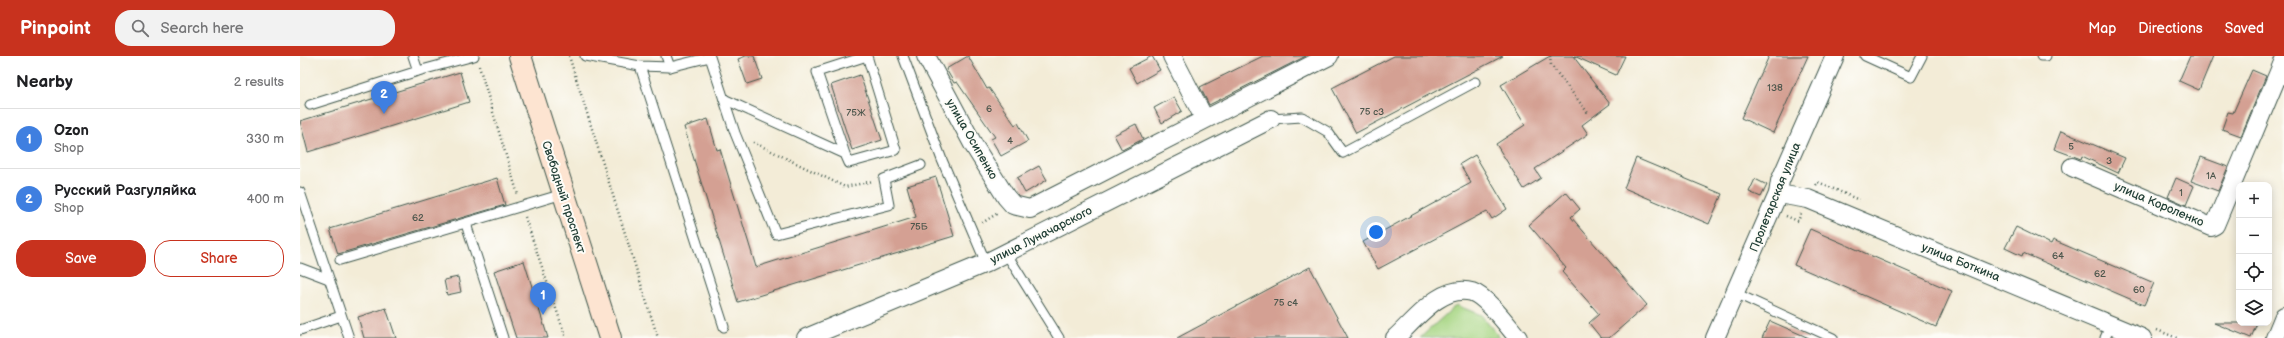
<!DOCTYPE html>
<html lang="en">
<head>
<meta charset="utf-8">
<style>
  :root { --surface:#fff; --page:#f2f2f2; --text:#202124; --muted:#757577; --line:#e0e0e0; --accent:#c8321e }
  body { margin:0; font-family:"Balsamiq Sans",sans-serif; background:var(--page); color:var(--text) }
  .controls { position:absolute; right:12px; bottom:12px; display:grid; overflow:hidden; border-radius:8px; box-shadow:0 2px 10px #0003 }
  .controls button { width:36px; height:36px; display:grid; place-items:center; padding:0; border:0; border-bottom:1px solid var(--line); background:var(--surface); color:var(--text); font:20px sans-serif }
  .you { position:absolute; left:1076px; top:176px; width:14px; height:14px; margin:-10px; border:3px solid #fff; border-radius:50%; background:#1a73e8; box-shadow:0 0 0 6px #1a73e833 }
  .badge { display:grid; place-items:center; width:26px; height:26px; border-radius:50%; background:var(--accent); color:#fff; font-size:13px; font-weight:700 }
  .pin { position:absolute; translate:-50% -33px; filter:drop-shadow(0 1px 2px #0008) }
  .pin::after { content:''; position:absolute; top:21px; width:14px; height:12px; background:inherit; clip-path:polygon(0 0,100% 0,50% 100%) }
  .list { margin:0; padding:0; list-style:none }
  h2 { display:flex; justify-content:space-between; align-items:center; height:52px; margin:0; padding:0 16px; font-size:17px }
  h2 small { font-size:13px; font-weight:400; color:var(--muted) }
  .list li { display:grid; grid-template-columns:26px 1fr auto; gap:12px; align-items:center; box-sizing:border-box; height:60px; padding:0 16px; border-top:1px solid var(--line) }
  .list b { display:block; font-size:15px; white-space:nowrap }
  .list p { margin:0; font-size:13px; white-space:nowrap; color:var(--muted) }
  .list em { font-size:13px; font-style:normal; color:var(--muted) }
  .actions { display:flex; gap:8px; padding:12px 16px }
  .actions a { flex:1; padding:9px 0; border:1px solid var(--accent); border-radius:16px; text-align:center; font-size:14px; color:var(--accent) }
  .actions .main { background:var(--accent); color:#fff }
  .icon { flex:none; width:22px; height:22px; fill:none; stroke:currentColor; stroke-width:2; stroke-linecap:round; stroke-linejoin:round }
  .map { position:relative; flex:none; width:1984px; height:282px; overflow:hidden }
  header { display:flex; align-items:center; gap:24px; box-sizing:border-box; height:56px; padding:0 20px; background:var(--accent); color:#fff }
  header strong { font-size:19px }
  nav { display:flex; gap:22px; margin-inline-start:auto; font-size:14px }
  .search { width:280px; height:36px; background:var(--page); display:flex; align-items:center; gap:10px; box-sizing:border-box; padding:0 14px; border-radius:16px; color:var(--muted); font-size:15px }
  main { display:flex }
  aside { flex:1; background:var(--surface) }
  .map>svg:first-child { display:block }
  .green { fill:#a7d684; stroke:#638a5c }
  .building { fill:#d4a093 }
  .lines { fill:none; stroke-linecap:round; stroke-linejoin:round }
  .lane-casing { stroke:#3f574c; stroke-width:11 }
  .street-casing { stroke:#3f574c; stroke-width:20 }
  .secondary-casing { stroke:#3f574c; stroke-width:24 }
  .path { stroke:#3f574c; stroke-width:2.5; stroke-dasharray:1 3; stroke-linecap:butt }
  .lane { stroke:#fff; stroke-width:9 }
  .street { stroke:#fff; stroke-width:18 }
  .secondary { stroke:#fde4d1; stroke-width:22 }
  .labels { text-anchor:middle; stroke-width:4; stroke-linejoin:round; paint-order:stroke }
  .number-label { font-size:10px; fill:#4c564c }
  .street-label { font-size:12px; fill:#1f3d34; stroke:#fdfcf7 }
</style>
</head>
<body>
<header>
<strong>Pinpoint</strong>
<div class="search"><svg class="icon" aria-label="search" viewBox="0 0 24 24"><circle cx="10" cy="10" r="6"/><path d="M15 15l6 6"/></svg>Search here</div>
<nav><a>Map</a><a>Directions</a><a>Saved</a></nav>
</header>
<main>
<aside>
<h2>Nearby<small>2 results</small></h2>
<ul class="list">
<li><span class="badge" style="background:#3f7fe0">1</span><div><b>Ozon</b><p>Shop</p></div><em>330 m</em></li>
<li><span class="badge" style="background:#3f7fe0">2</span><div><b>Русский Разгуляйка</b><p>Shop</p></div><em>400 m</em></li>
</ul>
<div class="actions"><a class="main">Save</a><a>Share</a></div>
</aside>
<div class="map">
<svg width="1984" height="282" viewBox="0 0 1984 282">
  <rect width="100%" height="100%" fill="#fdfcf7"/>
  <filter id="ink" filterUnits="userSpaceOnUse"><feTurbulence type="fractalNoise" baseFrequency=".025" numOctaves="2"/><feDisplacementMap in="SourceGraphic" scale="8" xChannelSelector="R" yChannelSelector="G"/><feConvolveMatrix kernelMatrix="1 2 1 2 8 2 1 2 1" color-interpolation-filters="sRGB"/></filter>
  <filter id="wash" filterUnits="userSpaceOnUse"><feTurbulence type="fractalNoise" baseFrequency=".012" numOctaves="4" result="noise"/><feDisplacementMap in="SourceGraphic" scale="16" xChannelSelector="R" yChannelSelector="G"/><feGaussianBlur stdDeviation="0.9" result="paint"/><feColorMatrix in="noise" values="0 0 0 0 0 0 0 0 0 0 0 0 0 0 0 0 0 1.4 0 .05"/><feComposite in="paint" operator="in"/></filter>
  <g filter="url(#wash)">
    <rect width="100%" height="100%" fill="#f3ecd7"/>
    <polygon class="green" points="1156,249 1181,259 1200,282 1120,282"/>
    <g id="blocks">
      <g class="building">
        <polygon points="446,0 454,0 462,23 447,28 438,3"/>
        <polygon points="668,0 687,33 689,32 715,69 718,67 728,85 701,100 691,83 695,81 657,26 654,27 646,13"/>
        <polygon points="852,0 860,14 837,27 829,12"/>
        <polygon points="963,0 1006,0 909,49 900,31"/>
        <polygon points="1094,0 1203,0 1056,77 1032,32"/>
        <polygon points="1250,0 1273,0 1310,48 1282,69 1288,78 1235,113 1241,122 1224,133 1196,88 1225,69 1201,29"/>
        <polygon points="1274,0 1325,0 1316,19"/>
        <polygon points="1469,0 1508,0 1473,77 1441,62"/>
        <polygon points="1890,0 1913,0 1899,34 1879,25"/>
        <polygon points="1952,14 1966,20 1941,80 1922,73 1928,56 1933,57"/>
        <polygon points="160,16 169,46 8,96 0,65"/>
        <polygon points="560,19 582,84 552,94 531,29"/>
        <polygon points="874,41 882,55 862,67 854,52"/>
        <polygon points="408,63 417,94 420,93 456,211 616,161 607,130 636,121 654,180 438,246 384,71"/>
        <polygon points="836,68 843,83 822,94 814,79"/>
        <polygon points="1761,75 1825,102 1818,117 1782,100 1781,103 1754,93"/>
        <polygon points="1175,99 1207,153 1192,163 1187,155 1078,213 1063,186 1171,127 1160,108"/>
        <polygon points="1901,101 1928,111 1918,135 1891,125"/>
        <polygon points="1336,102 1422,138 1409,168 1324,132"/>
        <polygon points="739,110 747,124 725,137 717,122"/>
        <polygon points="197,122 205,149 38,198 30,173"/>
        <polygon points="1876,122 1894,130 1886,149 1868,141"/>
        <polygon points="1455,123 1467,129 1461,141 1449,136"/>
        <polygon points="1266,136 1280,153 1271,161 1347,249 1309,282 1301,282 1289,267 1299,258 1262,216 1266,212 1229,169"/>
        <polygon points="1716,171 1751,188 1753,184 1854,227 1844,249 1723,197 1722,200 1705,192"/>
        <polygon points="1510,173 1652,235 1636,271 1494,209"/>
        <polygon points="224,205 248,282 216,282 194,215"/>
        <polygon points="1010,211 1048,282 877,282"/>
        <polygon points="158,221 161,236 147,239 144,224"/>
        <polygon points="86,252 96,282 64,282 58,261"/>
        <polygon points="1470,265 1509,282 1462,282"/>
        <polygon points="1914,267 1957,267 1951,282"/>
      </g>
    </g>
  </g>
  <g filter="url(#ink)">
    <use href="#blocks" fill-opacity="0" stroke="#3f574c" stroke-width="1"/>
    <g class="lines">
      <defs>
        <g id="lane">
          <polyline points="113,0 118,15 174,0"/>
          <polyline points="285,0 340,10 370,11 410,1 435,77 476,178 589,149 584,123 621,109"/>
          <polyline points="366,0 370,11"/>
          <polyline points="603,0 642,104 686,207"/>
          <polyline points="1565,0 1611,21 1622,0"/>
          <polyline points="1741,0 1746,0"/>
          <polyline points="340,10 424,271"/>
          <polyline points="424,43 545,98 549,107 596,94 567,0 517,16 545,98"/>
          <polyline points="10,49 118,15"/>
          <polyline points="971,63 1002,61 1028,76 1043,97 1175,26"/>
          <polyline points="0,136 49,282"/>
          <polyline points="166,168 203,282"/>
          <polyline points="706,197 759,282"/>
          <polyline points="40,204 263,138"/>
          <polyline points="0,212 29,223"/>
          <polyline points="1435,237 1533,282"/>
          <polyline points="0,274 41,260"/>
          <polyline points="1805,282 1811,268"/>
        </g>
        <g id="street">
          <polyline points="626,0 674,90 706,141 713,149 730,153 1029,0"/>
          <polyline points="872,0 904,62"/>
          <polyline points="1772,111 1911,171 1915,169 1984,4"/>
          <polyline points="1478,138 1508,143 1842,282"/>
          <polyline points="506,282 686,207 971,63"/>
          <path d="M1095,282C1114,265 1142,227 1172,236C1187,241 1208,270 1218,282"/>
          <polyline points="1415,282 1478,138 1480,125 1535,0"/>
          <polyline points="1975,282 1984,260"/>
        </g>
        <polyline id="secondary" points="220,0 310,282"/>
      </defs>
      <use href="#lane" class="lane-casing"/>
      <use href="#street" class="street-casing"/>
      <use href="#secondary" class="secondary-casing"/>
      <g class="path">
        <polyline points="269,0 358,282"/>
        <polyline points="1250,0 1251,9 1288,57"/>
        <polyline points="179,10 218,139"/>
        <polyline points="453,86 545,131 573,125"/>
        <polyline points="1516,129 1518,126 1559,144"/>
        <polyline points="1486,160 1498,165 1501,158"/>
        <polyline points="225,161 266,282"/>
        <polyline points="682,167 698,157"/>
        <polyline points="1857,274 1877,282"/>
      </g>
      <use href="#lane" class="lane"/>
      <use href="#street" class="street"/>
      <use href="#secondary" class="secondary"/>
    </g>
  </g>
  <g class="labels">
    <g class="number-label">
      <text x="1475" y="35">138</text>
      <text x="689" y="56">6</text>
      <text x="1072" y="59">75 с3</text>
      <text x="556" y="60">75Ж</text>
      <text x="710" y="88">4</text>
      <text x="1771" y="94">5</text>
      <text x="1809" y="108">3</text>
      <text x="1911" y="123">1А</text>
      <text x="1881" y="140">1</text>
      <text x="118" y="165">62</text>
      <text x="619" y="174">75Б</text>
      <text x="1758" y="203">64</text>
      <text x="1800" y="221">62</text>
      <text x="1839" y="237">60</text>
      <text x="986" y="250">75 с4</text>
    </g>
    <g class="street-label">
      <text transform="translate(672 83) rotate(60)" y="4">улица Осипенко</text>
      <text transform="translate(264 141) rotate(72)" y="4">Свободный проспект</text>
      <text transform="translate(1475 141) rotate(-68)" y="4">Пролетарская улица</text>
      <text transform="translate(1859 148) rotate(23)" y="4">улица Короленко</text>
      <text transform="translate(741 179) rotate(-27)" y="4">улица Луначарского</text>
      <text transform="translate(1661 206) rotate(22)" y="4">улица Боткина</text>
    </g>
  </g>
</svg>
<div class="controls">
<button>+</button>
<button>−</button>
<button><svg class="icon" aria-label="locate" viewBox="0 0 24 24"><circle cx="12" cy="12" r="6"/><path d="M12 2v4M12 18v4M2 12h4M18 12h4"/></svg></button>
<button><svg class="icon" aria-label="layers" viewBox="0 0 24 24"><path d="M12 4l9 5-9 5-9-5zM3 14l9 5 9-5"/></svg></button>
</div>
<div class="you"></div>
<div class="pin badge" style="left:243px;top:259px;background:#3f7fe0">1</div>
<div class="pin badge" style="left:84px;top:58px;background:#3f7fe0">2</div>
</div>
</main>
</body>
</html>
